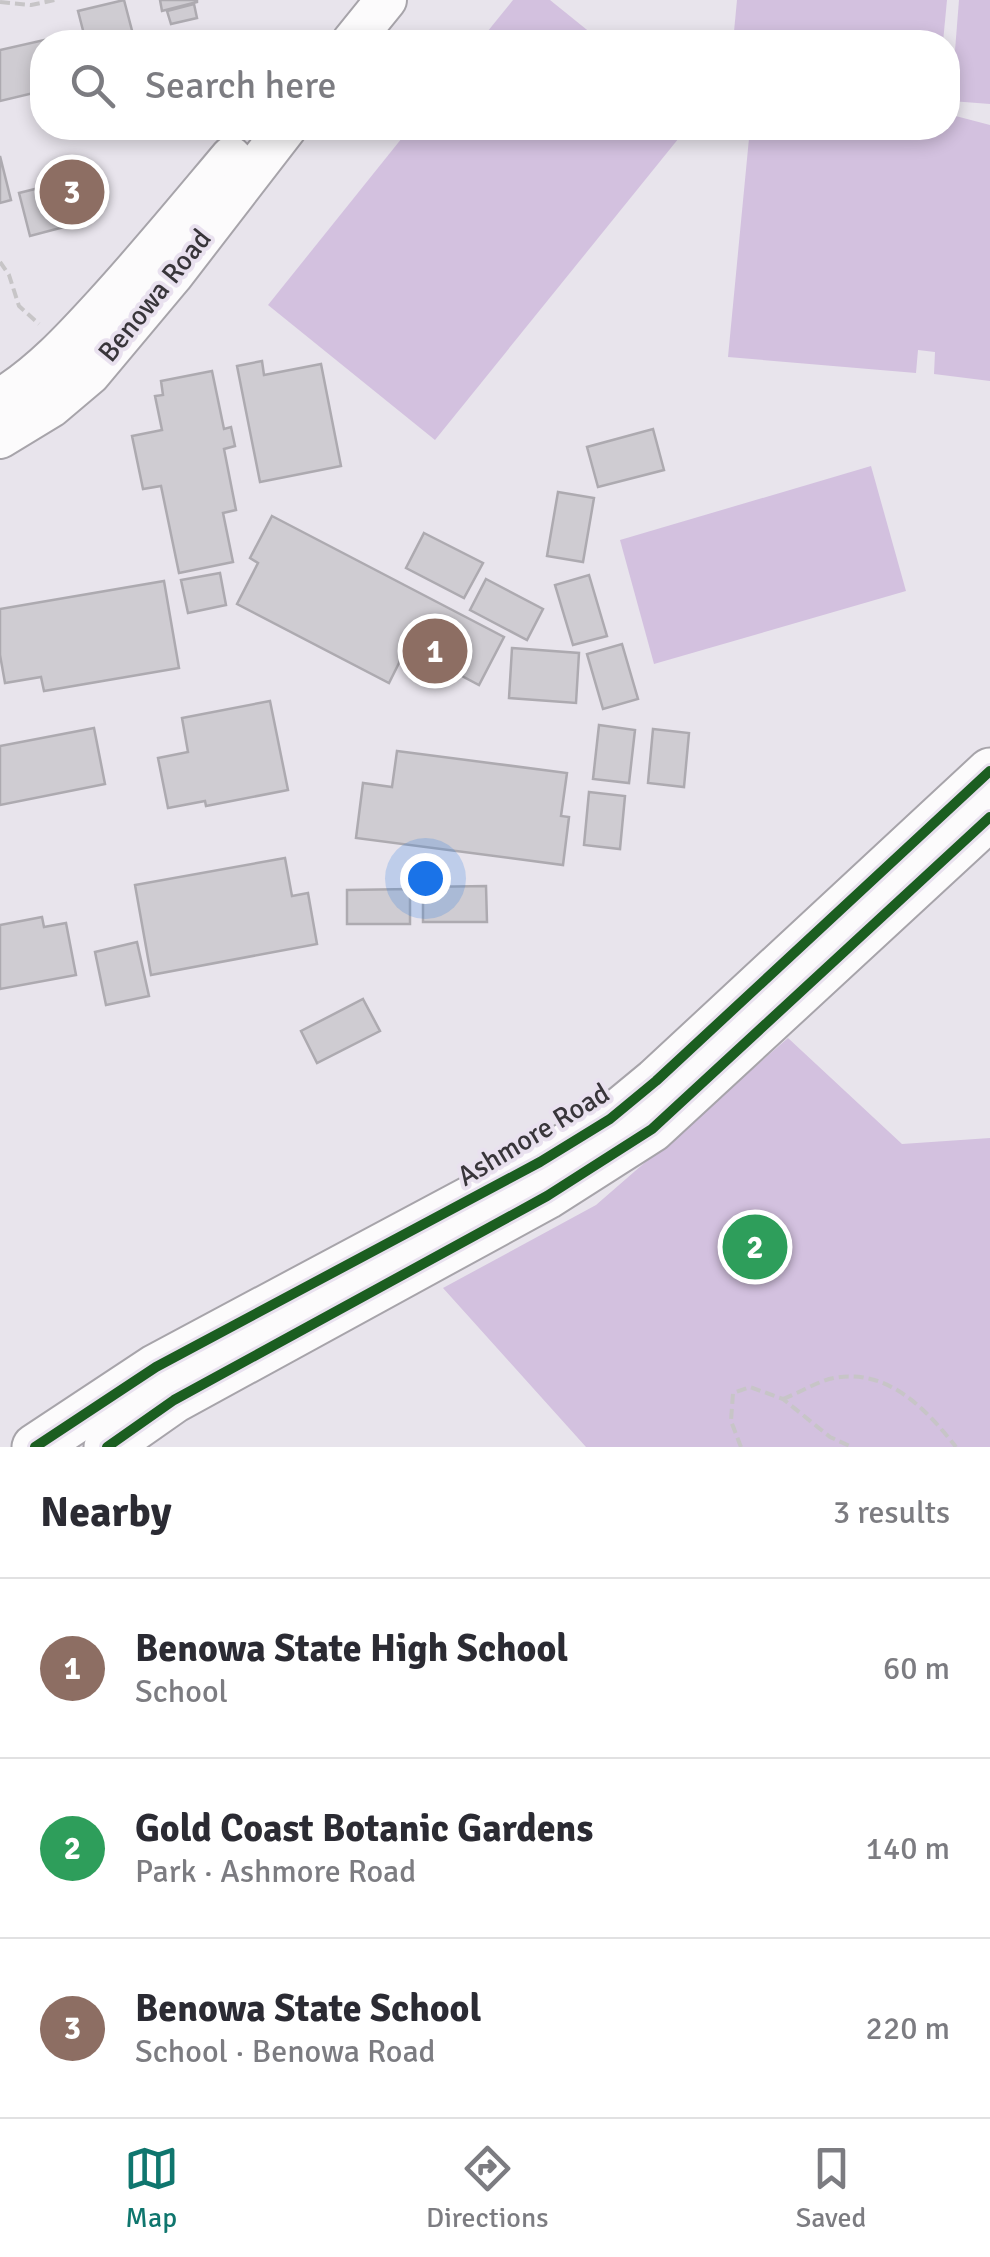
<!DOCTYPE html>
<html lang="en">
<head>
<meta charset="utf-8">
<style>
  :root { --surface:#fff; --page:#f7f7f7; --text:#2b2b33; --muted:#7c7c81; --line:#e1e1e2; --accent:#0f766e }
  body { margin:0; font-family:Signika,sans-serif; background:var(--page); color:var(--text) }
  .you { position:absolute; left:425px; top:878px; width:35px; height:35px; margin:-25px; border:8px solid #fff; border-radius:50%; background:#1a73e8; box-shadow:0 0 0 15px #1a73e833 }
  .badge { display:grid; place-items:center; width:65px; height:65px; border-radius:50%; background:var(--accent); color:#fff; font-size:32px; font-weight:700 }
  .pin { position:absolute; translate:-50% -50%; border:5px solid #fff; box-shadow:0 2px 10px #0006 }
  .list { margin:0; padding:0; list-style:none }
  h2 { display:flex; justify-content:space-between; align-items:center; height:130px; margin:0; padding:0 40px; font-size:42px }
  h2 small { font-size:32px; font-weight:400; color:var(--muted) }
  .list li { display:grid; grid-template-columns:65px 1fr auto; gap:30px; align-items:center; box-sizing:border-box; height:180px; padding:0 40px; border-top:2px solid var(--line) }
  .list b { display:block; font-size:38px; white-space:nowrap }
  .list p { margin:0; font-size:32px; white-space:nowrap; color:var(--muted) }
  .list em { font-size:32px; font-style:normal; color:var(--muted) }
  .icon { flex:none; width:55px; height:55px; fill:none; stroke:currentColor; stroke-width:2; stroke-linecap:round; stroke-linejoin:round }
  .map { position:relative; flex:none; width:990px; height:1447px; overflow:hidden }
  .search { position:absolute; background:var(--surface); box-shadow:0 5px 15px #0003; left:30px; right:30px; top:30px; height:110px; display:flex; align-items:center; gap:25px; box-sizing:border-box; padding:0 35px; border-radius:40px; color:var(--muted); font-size:38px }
  .sheet { height:670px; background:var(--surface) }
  nav { display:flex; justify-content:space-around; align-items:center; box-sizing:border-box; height:140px; border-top:2px solid var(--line); background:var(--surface); font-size:28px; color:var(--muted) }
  nav a { display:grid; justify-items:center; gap:5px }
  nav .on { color:var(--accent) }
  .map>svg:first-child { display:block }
  .green { fill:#d3c1df }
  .building { fill:#cfccd2; stroke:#adaab0; stroke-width:2.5 }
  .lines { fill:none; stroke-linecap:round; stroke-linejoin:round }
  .secondary-casing { stroke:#a7a4aa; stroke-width:44 }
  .primary-casing { stroke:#a7a4aa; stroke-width:49 }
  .path { stroke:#c7c5c7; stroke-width:4; stroke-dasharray:10 5; stroke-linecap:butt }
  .secondary { stroke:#fcfbfc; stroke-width:40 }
  .primary { stroke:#fcfbfc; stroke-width:45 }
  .cycleway-casing { stroke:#e9e1ef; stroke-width:16 }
  .cycleway { stroke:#1b5e20; stroke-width:10 }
  .labels { text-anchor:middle; stroke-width:8; stroke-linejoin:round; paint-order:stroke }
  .street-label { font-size:28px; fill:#38353a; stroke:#e9e1ef }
</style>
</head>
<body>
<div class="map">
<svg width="990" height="1447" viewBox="0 0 990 1447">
  <rect width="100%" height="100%" fill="#e8e4ec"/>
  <g class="green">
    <polygon points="513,0 550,0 602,42 479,42"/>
    <polygon points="737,0 947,0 943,42 733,42"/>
    <polygon points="959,0 990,0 990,104 951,101"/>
    <polygon points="948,114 990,125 990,381 934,374 935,352 918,350 916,373 728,357 750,128 948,128"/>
    <polygon points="410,128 687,128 435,440 268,305"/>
    <polygon points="871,466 906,591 654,664 620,540"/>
    <polygon points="788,1038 902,1144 990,1138 990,1447 586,1447 443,1288 596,1205"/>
  </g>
  <g class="building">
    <polygon points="124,0 135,42 86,42 78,11"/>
    <polygon points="160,0 197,0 197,2 162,11"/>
    <polygon points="194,4 197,18 171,24 167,11"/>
    <polygon points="44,40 42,91 0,101 0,50"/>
    <polygon points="0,156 11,200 0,203"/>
    <polygon points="83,177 94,219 30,236 19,193"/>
    <polygon points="262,361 264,375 321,364 341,466 260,482 237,366"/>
    <polygon points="212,371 224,429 231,427 235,446 224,449 236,510 223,513 233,562 179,573 161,486 143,489 132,436 162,430 155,396 163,395 161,381"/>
    <polygon points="653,429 664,470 598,487 587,447"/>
    <polygon points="558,492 594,498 583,562 547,556"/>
    <polygon points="272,516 504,637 479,685 407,647 389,683 237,604 258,563 250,558"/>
    <polygon points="424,533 483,563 464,598 406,568"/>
    <polygon points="220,573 226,605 188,613 181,580"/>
    <polygon points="589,575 607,636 573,645 555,585"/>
    <polygon points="486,579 543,609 527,640 470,610"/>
    <polygon points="164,581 179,668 44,691 41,677 5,683 0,655 0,609"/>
    <polygon points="622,644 638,699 603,709 587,654"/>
    <polygon points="512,648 579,653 576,703 509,698"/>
    <polygon points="270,701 288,790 206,806 205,801 168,808 158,758 188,752 182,718"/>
    <polygon points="599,725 635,730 629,783 593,779"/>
    <polygon points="94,728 105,784 0,805 0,746"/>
    <polygon points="653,729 689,733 684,787 648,783"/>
    <polygon points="397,751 567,773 561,816 569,817 563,865 356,838 363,783 392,787"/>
    <polygon points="589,792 625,796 620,849 584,845"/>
    <polygon points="285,858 292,896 308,893 317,944 151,975 135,885"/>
    <polygon points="486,886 487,922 423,922 423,887"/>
    <polygon points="410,889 410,924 347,924 347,890"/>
    <polygon points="42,917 44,927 66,923 76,975 0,989 0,925"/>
    <polygon points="137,942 149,996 106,1005 95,952"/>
    <polygon points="363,999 380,1031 317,1063 301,1031"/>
  </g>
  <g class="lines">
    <defs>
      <g id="secondary">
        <polyline points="352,42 386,0"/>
        <path d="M0,399C40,375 73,339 104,305C148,257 189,207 231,157"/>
        <polyline points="0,438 51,407 90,374 172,276 286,128"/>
      </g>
      <g id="primary">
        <polyline points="35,1447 156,1367 540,1162 610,1119 656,1081 990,771"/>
        <polyline points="107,1447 174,1400 547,1196 652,1129 990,817"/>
      </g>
    </defs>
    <use href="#secondary" class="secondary-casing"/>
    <use href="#primary" class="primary-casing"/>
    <g class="path">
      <polyline points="0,2 31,5 55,0"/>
      <polyline points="0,262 9,275 19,306 39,324"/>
      <path d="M783,1399C799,1393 818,1381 834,1378C888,1368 926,1409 956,1447"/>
      <polyline points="741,1447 731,1421 733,1393 750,1387 783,1399 830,1437 852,1447"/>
    </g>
    <use href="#secondary" class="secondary"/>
    <use href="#primary" class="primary"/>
    <defs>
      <g id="cycleway">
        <polyline points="35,1447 156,1367 540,1162 610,1119 656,1081 990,771"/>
        <polyline points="107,1447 174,1400 547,1196 652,1129 990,817"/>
      </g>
    </defs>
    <use href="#cycleway" class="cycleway-casing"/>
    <use href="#cycleway" class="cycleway"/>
  </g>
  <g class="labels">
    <g class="street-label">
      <text transform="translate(154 295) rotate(-51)" y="10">Benowa Road</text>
      <text transform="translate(533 1134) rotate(-31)" y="10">Ashmore Road</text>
    </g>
  </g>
</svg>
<div class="you"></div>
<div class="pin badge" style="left:435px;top:651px;background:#8d6e63">1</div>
<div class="pin badge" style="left:755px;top:1247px;background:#2e9e5b">2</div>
<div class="pin badge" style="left:72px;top:192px;background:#8d6e63">3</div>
<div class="search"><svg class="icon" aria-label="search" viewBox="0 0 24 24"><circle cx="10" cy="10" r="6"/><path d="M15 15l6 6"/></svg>Search here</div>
</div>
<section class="sheet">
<h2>Nearby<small>3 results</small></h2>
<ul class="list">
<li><span class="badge" style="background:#8d6e63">1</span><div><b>Benowa State High School</b><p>School</p></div><em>60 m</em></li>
<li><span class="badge" style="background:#2e9e5b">2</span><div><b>Gold Coast Botanic Gardens</b><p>Park · Ashmore Road</p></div><em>140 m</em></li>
<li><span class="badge" style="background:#8d6e63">3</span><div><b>Benowa State School</b><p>School · Benowa Road</p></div><em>220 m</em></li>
</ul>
</section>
<nav>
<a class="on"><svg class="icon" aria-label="map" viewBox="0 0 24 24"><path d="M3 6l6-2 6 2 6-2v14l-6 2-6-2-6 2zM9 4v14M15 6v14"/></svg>Map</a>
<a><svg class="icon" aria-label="directions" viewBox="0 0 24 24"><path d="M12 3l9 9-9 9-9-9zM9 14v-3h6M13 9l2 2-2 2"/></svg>Directions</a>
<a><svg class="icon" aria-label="saved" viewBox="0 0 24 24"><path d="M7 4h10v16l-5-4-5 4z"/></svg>Saved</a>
</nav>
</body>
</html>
